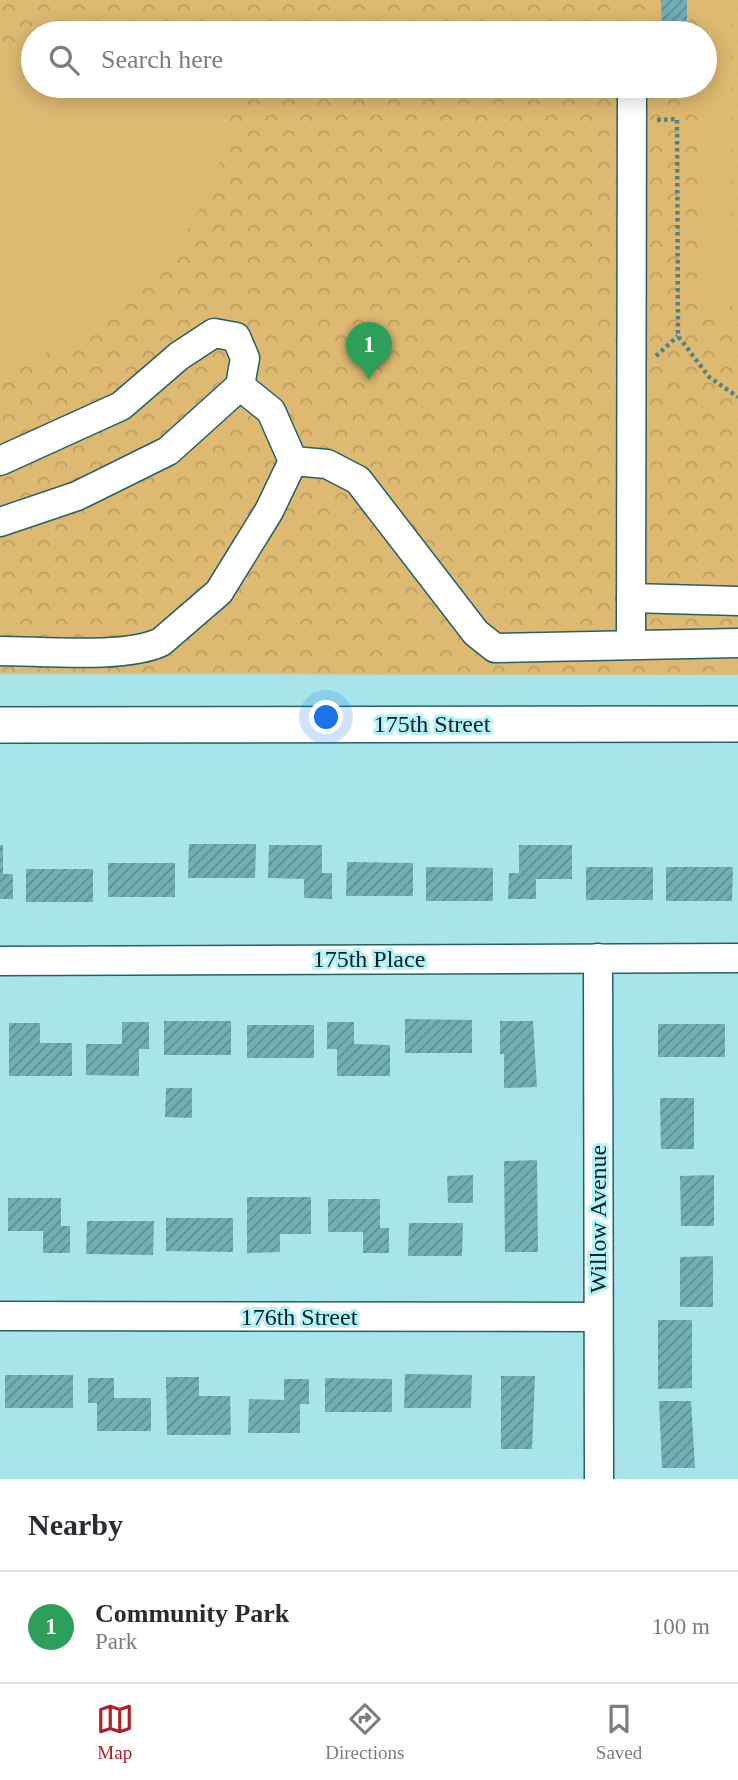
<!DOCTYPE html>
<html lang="en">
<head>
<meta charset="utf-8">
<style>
  :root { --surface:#fff; --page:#f2f2f3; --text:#2b2b33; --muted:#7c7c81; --line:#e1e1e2; --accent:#b01e28 }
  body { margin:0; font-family:"Times New Roman",serif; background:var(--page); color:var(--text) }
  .you { position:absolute; left:327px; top:718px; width:24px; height:24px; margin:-18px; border:5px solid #fff; border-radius:50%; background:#1a73e8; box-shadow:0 0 0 10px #1a73e833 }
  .badge { display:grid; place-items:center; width:46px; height:46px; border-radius:50%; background:var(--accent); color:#fff; font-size:23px; font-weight:700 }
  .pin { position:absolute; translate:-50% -58px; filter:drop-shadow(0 2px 4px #0008) }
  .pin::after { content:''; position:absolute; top:37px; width:24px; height:21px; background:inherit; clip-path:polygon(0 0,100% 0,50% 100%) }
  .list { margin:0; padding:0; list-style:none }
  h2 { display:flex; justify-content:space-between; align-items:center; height:91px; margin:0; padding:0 28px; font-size:30px }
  h2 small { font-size:23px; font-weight:400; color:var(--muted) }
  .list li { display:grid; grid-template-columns:46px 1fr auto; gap:21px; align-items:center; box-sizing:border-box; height:112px; padding:0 28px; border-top:2px solid var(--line) }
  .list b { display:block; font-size:26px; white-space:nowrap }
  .list p { margin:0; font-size:23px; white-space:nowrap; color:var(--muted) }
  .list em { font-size:23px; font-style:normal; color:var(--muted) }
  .icon { flex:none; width:38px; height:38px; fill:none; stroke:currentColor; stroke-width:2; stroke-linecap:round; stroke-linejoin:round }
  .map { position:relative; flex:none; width:738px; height:1479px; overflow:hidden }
  .search { position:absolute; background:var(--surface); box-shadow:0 4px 18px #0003; left:21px; right:21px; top:21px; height:77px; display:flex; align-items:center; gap:18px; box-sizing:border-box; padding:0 24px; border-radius:38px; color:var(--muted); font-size:26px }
  .sheet { height:203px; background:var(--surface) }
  nav { display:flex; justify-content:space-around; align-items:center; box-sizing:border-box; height:98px; border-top:2px solid var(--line); background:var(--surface); font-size:19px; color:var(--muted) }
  nav a { display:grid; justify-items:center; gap:4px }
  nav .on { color:var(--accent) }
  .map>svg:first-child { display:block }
  .park { fill:url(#park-crowns); fill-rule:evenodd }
  .garden { fill:#ddb971 }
  .building { fill:url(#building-hatch) }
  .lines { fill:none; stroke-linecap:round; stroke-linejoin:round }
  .minor-casing { stroke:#246167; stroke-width:31 }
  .major-casing { stroke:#246167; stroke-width:38 }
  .path { stroke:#568186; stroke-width:4.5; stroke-dasharray:3.5 3.5; stroke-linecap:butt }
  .minor { stroke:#fff; stroke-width:28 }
  .major { stroke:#fff; stroke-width:35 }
  .labels { text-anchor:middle; stroke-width:6; stroke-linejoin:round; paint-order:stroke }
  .street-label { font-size:24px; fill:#092225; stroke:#b4f2f8 }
</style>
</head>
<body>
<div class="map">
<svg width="738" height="1479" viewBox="0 0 738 1479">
  <defs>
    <pattern id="park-crowns" width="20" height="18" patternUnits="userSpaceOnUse" patternTransform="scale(1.75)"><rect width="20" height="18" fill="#ddb971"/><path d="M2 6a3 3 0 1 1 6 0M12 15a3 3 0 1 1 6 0" fill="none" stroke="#bc9f62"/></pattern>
    <pattern id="building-hatch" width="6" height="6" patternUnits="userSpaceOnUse" patternTransform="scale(1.75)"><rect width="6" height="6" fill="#72aeb4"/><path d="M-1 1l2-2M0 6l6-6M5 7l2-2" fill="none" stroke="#5c8d92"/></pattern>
  </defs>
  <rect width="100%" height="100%" fill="#a7e5eb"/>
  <path class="park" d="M0,0H738V675L0,674ZM33,33H705V86H33Z"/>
  <g class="garden">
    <polygon points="699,0 731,0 731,214 738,253 738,312 730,304 730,320 699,320 699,86 705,86 705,33 699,33"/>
    <path d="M0,41L33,43V86H233C230,219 123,334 0,371Z"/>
  </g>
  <g class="building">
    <polygon points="661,0 687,0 687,33 651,33 651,29 662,29"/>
    <polygon points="662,86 687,86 688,91 662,91"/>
    <polygon points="189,844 256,844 255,878 188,878"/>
    <polygon points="0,845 3,845 3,874 13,874 13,899 0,899"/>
    <polygon points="269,845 322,845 322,873 332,873 332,899 304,898 304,879 268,878"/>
    <polygon points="519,845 572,845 572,879 536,879 536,899 508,899 509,873 519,873"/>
    <polygon points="347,862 413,863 413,896 346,896"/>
    <rect x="108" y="863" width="67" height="34"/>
    <polygon points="426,867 493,868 493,901 426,901"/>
    <rect x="586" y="867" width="67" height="33"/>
    <polygon points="666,867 733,867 732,901 666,901"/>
    <rect x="26" y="869" width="67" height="33"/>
    <polygon points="405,1019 472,1020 472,1053 405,1053"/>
    <rect x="164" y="1021" width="67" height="34"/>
    <polygon points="500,1021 533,1021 537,1087 504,1088 504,1054 500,1054"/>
    <polygon points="122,1022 149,1022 149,1049 139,1049 139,1076 86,1075 86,1044 122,1044"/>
    <polygon points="327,1022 354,1022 354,1044 390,1045 390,1076 337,1076 337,1049 327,1049"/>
    <polygon points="9,1023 40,1023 40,1043 72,1043 72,1076 9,1076"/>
    <rect x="658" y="1024" width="67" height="33"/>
    <rect x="247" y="1025" width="67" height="33"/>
    <polygon points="166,1088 192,1088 192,1118 165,1117"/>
    <polygon points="660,1098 694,1098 694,1149 661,1149"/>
    <polygon points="537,1160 538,1252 505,1252 504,1161"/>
    <polygon points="473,1175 473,1203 448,1203 447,1176"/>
    <polygon points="714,1175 714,1226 681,1226 680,1176"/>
    <polygon points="247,1197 311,1197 311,1234 280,1234 280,1252 247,1253"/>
    <polygon points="8,1198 61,1198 61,1226 70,1226 70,1253 43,1253 43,1231 8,1231"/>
    <polygon points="328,1199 380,1199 380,1228 389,1228 389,1253 363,1253 363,1232 328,1232"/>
    <polygon points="166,1218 233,1218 233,1252 166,1251"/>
    <polygon points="87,1221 154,1221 153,1255 86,1254"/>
    <polygon points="409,1223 463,1223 462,1256 408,1256"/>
    <polygon points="713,1256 713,1307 680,1307 680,1257"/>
    <polygon points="658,1320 692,1320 692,1388 658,1389"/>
    <polygon points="405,1374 472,1375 471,1408 404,1408"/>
    <rect x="5" y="1375" width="68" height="33"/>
    <polygon points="501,1376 535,1376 532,1449 501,1449"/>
    <polygon points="166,1377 199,1377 199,1396 230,1396 231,1435 167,1435"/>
    <polygon points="88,1378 114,1378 114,1398 151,1398 151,1431 97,1431 97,1403 88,1403"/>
    <polygon points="325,1378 392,1379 392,1412 325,1412"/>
    <polygon points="284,1379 309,1379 309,1404 300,1404 300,1433 248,1433 249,1399 284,1400"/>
    <polygon points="659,1401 691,1401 695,1468 662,1468"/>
  </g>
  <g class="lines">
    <defs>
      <g id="minor">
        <polyline points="0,461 121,406 179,356 214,333 236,337 245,358 240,386 168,451 77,496 0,522"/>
        <polyline points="293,461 327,464 358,480 476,633 495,648 738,643"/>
        <polyline points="631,598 738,601"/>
        <polyline points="631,643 632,86"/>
        <path d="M0,651C42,651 126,659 161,642L219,592L269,511L293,461L271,411L240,386"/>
        <polyline points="598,958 599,1479"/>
        <polyline points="0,961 738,958"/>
        <polyline points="0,1316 598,1317"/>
      </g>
      <polyline id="major" points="0,725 738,724"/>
    </defs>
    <use href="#minor" class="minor-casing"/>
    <use href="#major" class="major-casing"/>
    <g class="path">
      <polyline points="657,120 677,119 678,336 709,377 738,397"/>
      <polyline points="656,356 678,336"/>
    </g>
    <use href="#minor" class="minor"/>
    <use href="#major" class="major"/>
  </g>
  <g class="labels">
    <g class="street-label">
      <text x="432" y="732">175th Street</text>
      <text x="369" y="967">175th Place</text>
      <text transform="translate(598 1219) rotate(-90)" y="8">Willow Avenue</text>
      <text x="299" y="1325">176th Street</text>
    </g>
  </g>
</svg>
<div class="you"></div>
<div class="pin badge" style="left:369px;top:380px;background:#2e9e5b">1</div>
<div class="search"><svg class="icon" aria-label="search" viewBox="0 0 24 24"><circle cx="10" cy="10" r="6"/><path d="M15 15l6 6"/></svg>Search here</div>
</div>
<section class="sheet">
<h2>Nearby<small></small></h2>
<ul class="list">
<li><span class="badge" style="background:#2e9e5b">1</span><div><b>Community Park</b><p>Park</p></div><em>100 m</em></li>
</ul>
</section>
<nav>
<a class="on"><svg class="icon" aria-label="map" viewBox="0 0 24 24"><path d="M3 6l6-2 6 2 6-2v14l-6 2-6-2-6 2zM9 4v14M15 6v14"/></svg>Map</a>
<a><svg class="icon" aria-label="directions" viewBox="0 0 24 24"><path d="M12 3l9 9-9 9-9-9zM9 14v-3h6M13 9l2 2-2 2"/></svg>Directions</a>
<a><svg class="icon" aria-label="saved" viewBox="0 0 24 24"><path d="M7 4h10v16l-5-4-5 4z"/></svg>Saved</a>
</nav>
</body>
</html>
